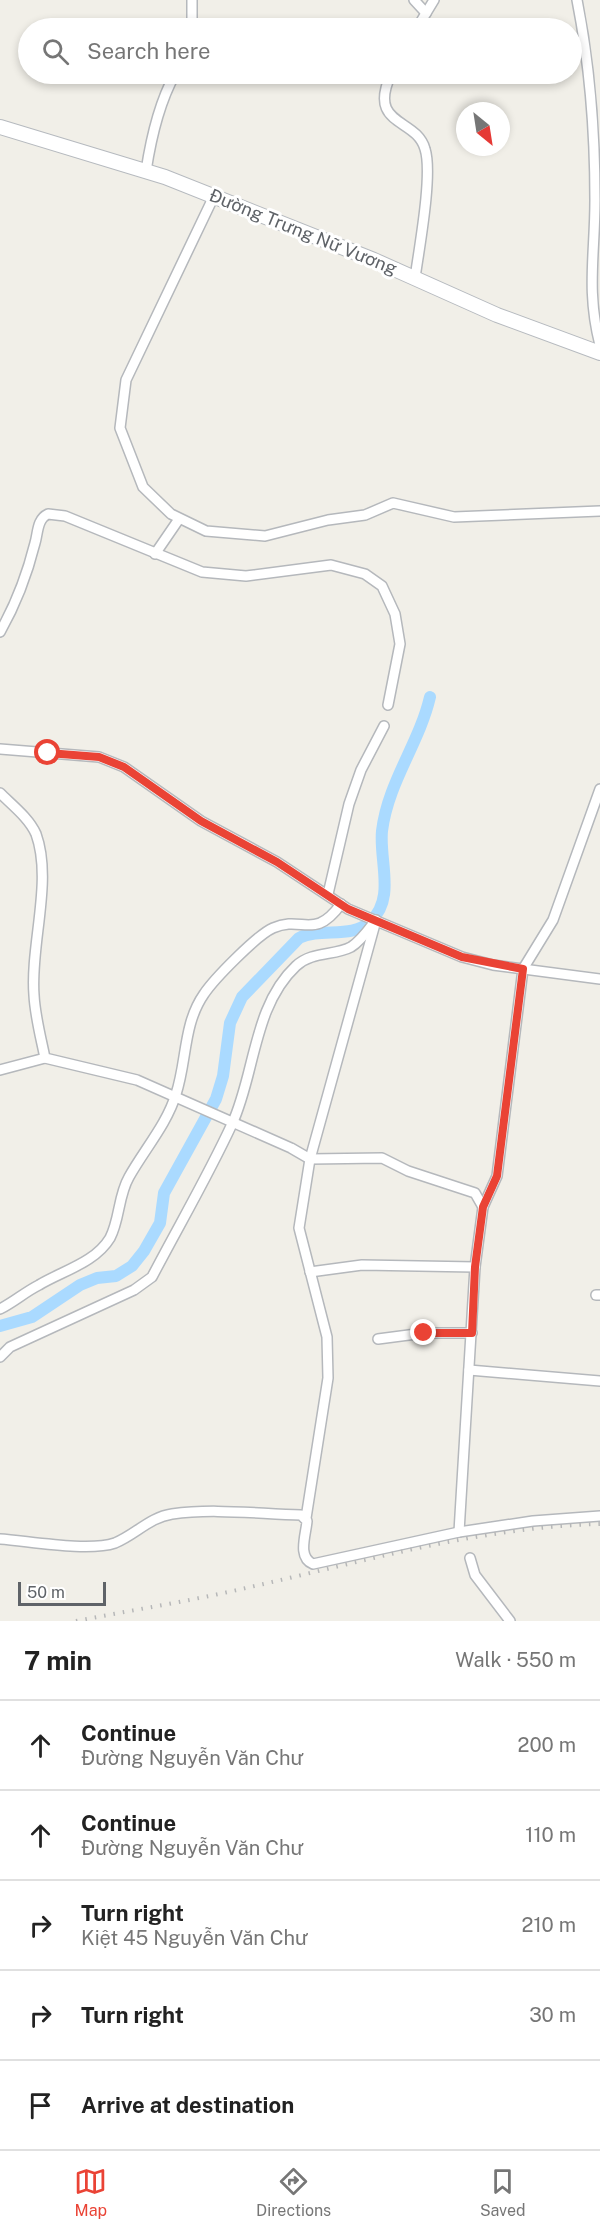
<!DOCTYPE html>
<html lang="en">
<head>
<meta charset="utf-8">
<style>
  :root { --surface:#fff; --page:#f6f6f6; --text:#222; --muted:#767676; --line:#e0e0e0; --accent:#ea4335 }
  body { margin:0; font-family:"Public Sans",sans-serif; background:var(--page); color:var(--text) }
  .compass { position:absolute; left:456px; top:102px; width:54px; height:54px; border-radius:50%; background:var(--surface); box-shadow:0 3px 9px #0003; rotate:150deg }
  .scale { position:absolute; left:18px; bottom:15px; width:88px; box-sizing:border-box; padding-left:6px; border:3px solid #5f6368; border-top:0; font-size:16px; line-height:21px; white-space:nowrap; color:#5f6368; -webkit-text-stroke:4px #fff; paint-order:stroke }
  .stop { position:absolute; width:18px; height:18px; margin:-14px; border:4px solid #ea4335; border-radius:50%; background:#fff }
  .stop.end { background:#ea4335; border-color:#fff; box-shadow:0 2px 6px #0008 }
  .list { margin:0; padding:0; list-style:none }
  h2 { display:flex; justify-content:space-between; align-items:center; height:78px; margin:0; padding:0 24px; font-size:26px }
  h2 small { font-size:20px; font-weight:400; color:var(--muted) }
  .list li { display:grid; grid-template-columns:39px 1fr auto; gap:18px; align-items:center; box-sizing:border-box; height:90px; padding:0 24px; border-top:2px solid var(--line) }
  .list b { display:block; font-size:22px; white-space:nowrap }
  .list p { margin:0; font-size:20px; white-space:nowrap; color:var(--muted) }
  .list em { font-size:20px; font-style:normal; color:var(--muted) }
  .icon { flex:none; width:33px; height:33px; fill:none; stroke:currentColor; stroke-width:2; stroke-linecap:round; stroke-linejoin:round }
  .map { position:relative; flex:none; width:600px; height:1621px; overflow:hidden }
  .search { position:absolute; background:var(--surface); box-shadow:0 3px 9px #0003; left:18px; right:18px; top:18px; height:66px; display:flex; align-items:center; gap:15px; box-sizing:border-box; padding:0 21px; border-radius:33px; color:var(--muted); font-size:22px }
  .sheet { height:528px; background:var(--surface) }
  nav { display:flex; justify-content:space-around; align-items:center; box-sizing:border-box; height:84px; border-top:2px solid var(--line); background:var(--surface); font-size:16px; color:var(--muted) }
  nav a { display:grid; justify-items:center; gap:3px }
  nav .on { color:var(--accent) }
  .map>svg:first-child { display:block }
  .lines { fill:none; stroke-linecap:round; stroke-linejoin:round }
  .canal { stroke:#aadaff; stroke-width:12 }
  .street-casing { stroke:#b5b8bc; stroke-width:12 }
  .secondary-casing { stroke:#b6babf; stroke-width:16 }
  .street { stroke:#fff; stroke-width:9 }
  .secondary { stroke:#fff; stroke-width:14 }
  .rail { stroke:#b6b7b8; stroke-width:4; stroke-dasharray:1.5 8; stroke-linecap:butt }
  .route { stroke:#ea4335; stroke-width:8 }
  .labels { text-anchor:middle; stroke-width:6; stroke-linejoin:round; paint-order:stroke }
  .street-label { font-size:18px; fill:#5f6368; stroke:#fff }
</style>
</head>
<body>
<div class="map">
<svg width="600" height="1621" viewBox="0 0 600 1621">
  <rect width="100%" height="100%" fill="#f1efe8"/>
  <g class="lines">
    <path class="canal" d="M0,1326L32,1317L80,1285L97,1278L116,1276L132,1266L144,1251L160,1223L164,1193L216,1099L223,1076L230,1023L242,997L299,938C321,927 351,939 370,922C396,899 379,861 382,831C388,782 419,744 430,697"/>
    <defs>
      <g id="street">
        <polyline points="414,0 426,13"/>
        <path d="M577,0C590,66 595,133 595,200C595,254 586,291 600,345"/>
        <polyline points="192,28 192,0"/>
        <polyline points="417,28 434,0"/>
        <path d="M391,74C367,127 416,117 425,149C433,174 419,249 415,278"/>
        <path d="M146,171C151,138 159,103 175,74"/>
        <polyline points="214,196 126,380 120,428 143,487 171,514 206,531 265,536 328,520 365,515 393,503 454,517 600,511"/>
        <polyline points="155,554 179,519"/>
        <path d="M0,632C16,604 27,575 35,543C38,533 37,519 48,514L65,516L202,572L246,576L331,565L365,574L382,586L395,614L400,644L388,705"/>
        <polyline points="0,749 99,757 124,767 201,821 277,862 348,909 462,957 493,965 600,979"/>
        <path d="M0,793C12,805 29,818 36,834C53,881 30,945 34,995C35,1016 41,1038 45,1058L137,1080L291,1148L310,1159L382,1158L408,1171L475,1193L483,1207"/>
        <polyline points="328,894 349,804 361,770 384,726"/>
        <polyline points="0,1070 45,1058"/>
        <polyline points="310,1272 362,1265 475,1267"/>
        <polyline points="596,1295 600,1295"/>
        <path d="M0,1309C14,1302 25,1292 39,1285C62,1271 95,1263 110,1238C120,1219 118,1196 129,1177C144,1150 167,1124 176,1094C187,1061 183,1024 204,994C214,979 257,935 273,928C303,915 314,941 341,904"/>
        <polyline points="378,1339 424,1333 472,1333"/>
        <path d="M0,1357L10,1347L134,1290L152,1277C178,1227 208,1176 232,1124C255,1075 253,1006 296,966C312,951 334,956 351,947C361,941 369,929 376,920"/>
        <polyline points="469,1370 600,1381"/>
        <polyline points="306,1518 328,1378 327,1337 299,1228 310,1159 375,924"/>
        <polyline points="459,1532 475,1267 483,1207 497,1176 523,969 553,920 600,789"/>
        <path d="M0,1539C29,1541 88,1552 115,1543C135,1535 150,1517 172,1514C214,1508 259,1514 301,1515L307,1521C306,1535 297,1557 313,1564L459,1532L533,1521L600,1516"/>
        <polyline points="470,1558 475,1575 510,1621"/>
      </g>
      <polyline id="secondary" points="0,127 165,177 374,260 497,315 600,353"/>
    </defs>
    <use href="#street" class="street-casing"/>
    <use href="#secondary" class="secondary-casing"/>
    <use href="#street" class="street"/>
    <use href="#secondary" class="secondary"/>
    <path class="rail" d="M76,1621C133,1610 190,1601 246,1588C362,1562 480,1527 600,1524"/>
  </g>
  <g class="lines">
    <polyline class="route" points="48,753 99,757 124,767 201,821 277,862 348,909 462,957 523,969 497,1176 483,1207 475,1267 472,1333 424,1333"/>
  </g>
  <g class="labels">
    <g class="street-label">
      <text transform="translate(303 232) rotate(22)" y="6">Đường Trưng Nữ Vương</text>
    </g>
  </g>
</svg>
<svg class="compass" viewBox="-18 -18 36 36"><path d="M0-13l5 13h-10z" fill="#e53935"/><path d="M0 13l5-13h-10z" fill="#767676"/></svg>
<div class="scale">50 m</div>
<div class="stop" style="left:48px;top:753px"></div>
<div class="stop end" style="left:424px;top:1333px"></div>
<div class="search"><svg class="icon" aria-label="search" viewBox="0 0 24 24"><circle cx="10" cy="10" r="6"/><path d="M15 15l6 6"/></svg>Search here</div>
</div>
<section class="sheet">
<h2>7 min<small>Walk · 550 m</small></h2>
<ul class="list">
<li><svg class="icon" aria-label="ahead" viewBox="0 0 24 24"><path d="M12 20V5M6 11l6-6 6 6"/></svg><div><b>Continue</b><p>Đường Nguyễn Văn Chư</p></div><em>200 m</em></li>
<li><svg class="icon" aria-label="ahead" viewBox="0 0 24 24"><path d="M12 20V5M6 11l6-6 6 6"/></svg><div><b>Continue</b><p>Đường Nguyễn Văn Chư</p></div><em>110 m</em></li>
<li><svg class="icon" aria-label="right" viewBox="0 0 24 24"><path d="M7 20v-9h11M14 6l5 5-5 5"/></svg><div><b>Turn right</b><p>Kiệt 45 Nguyễn Văn Chư</p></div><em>210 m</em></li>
<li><svg class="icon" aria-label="right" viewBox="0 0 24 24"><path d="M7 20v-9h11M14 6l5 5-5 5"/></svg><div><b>Turn right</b></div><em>30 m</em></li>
<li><svg class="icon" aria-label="arrive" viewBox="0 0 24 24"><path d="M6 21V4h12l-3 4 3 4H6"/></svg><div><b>Arrive at destination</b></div></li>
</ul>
</section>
<nav>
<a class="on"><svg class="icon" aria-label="map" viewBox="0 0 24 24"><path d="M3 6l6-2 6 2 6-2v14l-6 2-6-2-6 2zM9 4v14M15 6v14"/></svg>Map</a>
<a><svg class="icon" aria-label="directions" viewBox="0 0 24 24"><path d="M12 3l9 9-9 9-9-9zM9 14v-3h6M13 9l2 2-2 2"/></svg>Directions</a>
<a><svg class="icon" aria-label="saved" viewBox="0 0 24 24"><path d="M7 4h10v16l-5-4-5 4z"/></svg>Saved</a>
</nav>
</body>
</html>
